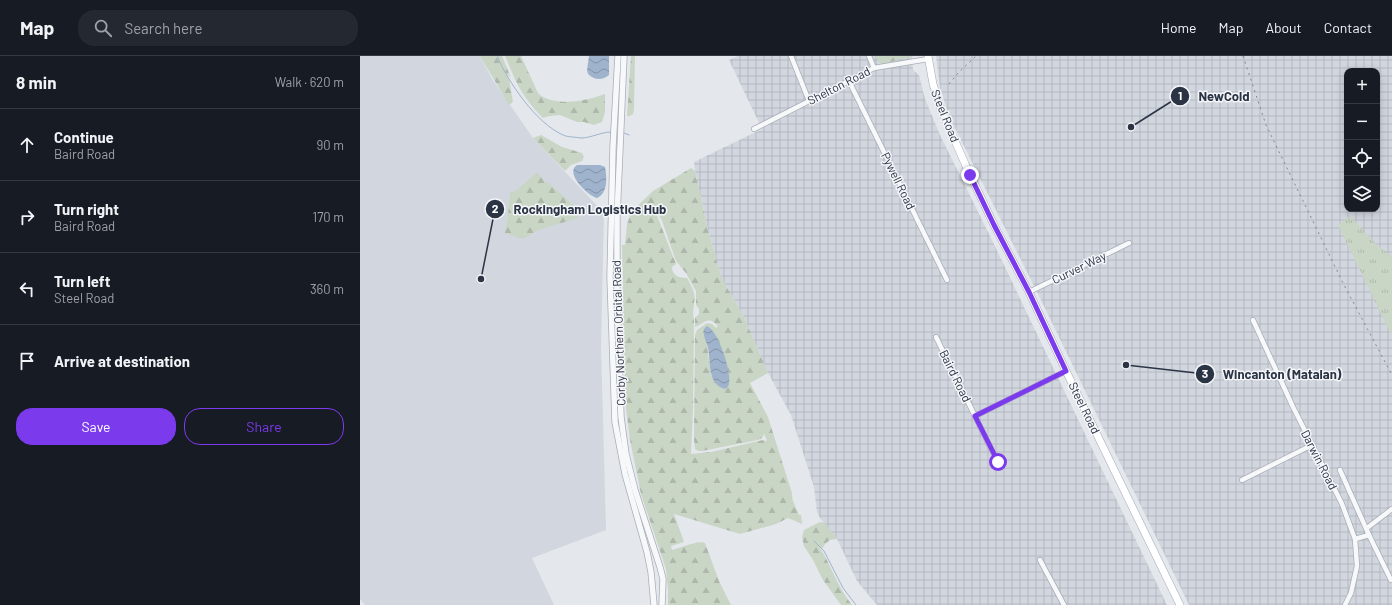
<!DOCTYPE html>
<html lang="en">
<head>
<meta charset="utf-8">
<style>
  :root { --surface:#171b24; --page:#242831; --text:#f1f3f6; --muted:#9ea1a6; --line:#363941; --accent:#7c3aed }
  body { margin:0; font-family:Barlow,sans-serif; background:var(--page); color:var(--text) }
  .controls { position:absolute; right:12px; top:12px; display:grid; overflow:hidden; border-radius:8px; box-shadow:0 2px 10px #0003 }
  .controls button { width:36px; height:36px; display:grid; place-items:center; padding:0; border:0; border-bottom:1px solid var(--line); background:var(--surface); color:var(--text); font:20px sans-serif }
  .stop { position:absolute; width:12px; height:12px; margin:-9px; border:3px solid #7c3aed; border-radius:50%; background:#fff }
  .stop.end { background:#7c3aed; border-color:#fff; box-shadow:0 1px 4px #0008 }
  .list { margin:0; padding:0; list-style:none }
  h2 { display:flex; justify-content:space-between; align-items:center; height:52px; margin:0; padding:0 16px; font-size:17px }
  h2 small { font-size:13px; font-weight:400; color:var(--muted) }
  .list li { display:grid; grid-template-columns:26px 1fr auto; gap:12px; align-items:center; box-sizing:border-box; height:72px; padding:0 16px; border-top:1px solid var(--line) }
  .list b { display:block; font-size:15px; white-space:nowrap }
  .list p { margin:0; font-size:13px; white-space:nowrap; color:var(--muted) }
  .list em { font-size:13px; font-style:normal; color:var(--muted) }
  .actions { display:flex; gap:8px; padding:12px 16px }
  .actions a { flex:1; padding:9px 0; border:1px solid var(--accent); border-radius:16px; text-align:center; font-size:14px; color:var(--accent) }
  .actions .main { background:var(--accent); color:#fff }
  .icon { flex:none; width:22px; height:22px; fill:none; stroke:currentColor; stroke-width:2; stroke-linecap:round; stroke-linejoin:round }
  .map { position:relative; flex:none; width:1032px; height:549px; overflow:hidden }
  header { display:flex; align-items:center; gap:24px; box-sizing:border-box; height:56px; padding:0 20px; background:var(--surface); border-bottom:1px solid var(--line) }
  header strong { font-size:19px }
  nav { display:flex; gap:22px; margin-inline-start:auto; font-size:14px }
  .search { width:280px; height:36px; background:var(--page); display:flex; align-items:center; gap:10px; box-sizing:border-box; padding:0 14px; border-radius:16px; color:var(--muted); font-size:15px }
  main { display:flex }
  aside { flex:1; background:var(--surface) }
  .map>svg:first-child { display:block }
  .built { fill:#d2d6de }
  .industrial { fill:url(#industrial-grid); fill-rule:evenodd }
  .grass { fill:url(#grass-tufts) }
  .forest { fill:url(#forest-firs); fill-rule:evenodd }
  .water { fill:url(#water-waves) }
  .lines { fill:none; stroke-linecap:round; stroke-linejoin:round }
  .stream { stroke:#9fb4cc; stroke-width:1 }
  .minor-casing { stroke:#a9aeb7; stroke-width:6 }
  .tertiary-casing { stroke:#a9aeb7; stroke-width:7 }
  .primary-casing { stroke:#a3abb8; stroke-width:8 }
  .minor { stroke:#f7f8fa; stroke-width:4.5 }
  .tertiary { stroke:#f7f8fa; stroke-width:5.5 }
  .primary { stroke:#fff; stroke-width:7 }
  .rail { stroke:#7d8696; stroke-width:1; stroke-dasharray:2 4; stroke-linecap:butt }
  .route { stroke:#7c3aed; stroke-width:5 }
  .labels { text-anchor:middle; stroke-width:3; stroke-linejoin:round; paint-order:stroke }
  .street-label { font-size:12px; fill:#2b3445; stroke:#f4f6f9 }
  .leader { fill:none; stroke:#2b3445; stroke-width:1.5 }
  .callout-dot { fill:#2b3445; stroke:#f4f6f9; stroke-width:1.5 }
  .mark-label { font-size:12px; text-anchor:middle; font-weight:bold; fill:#fff }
  .callout-label { font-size:13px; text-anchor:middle; font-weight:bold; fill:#2b3445; stroke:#f4f6f9; stroke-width:3; stroke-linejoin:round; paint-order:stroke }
</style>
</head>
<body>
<header>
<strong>Map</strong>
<div class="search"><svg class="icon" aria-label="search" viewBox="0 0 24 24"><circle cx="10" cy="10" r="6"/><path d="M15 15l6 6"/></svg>Search here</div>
<nav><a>Home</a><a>Map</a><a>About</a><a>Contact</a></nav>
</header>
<main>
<aside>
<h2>8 min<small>Walk · 620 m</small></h2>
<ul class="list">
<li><svg class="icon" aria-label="ahead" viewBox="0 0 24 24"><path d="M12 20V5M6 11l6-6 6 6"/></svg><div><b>Continue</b><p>Baird Road</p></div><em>90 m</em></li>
<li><svg class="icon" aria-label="right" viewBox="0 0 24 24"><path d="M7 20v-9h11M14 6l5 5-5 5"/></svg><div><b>Turn right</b><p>Baird Road</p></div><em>170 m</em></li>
<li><svg class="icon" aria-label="left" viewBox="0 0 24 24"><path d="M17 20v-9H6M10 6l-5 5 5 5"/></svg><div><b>Turn left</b><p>Steel Road</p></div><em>360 m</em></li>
<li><svg class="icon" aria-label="arrive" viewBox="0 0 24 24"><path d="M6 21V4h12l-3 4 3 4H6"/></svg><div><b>Arrive at destination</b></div></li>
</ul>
<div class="actions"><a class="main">Save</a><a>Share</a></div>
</aside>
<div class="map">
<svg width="1032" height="549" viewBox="0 0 1032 549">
  <defs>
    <pattern id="industrial-grid" width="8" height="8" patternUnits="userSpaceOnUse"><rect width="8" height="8" fill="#d2d6de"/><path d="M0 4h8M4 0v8" fill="none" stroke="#b4b8c0"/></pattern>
    <pattern id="grass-tufts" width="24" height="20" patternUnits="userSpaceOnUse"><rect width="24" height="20" fill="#c9d6c5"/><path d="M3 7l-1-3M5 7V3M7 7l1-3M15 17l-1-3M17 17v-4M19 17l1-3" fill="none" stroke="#adb8ab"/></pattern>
    <pattern id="forest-firs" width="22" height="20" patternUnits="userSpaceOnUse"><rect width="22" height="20" fill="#c9d6c5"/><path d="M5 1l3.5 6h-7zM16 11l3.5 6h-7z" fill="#adb8ab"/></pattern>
    <pattern id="water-waves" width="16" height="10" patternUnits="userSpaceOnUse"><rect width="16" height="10" fill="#9fb4cc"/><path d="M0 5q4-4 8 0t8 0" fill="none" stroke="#8293a7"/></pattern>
  </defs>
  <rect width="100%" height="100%" fill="#e4e7ec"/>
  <polygon class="built" points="0,0 120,0 132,23 173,82 244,157 241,290 246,474 172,502 194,549 5,549 0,543"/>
  <g class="industrial">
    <polygon points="378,0 552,0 553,14 559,19 565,43 580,79 631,182 807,549 517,549 497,525 477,483 460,462 457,456 454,431 431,359 408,317 384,261 362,223 348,174 335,115 334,106 402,73 369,4"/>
    <path d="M576,0H1032V549H829L681,244L589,60L580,32ZM987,15H1017V153H987Z"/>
  </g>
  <polygon class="grass" points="990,160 1017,189 1032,200 1032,280 978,169"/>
  <g class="forest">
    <polygon points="120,0 136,0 149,23 153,46 149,49"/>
    <polygon points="137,0 142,0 151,22 145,16"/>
    <path d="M145,0H161L178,37C186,47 212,47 223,44C231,43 238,40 245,38V56L242,66L234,69L224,66H217L200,59L189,60L183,62C171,50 161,37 154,21C151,14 148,7 145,0Z"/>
    <polygon points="271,0 275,0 274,53 273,58 270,60 267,60"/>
    <polygon points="515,0 554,0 522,8 518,5"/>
    <polygon points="181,79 202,91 222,97 224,101 222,105 211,109 205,115 173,82"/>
    <path d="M331,112L335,115L348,174L362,223L384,261L408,317L390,327L408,361L431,434L433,445L439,459H441L442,468L428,462L416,468L380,478L314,458L324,486L311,490L312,494C321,492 338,484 345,487L359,525L371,549H308V534L306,513L281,438L270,384L266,352L262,238L263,235L262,189H265L267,168L272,155L293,135ZM297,156L302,165L316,205L326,217L336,235V249L339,253V258L335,262V271C345,267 348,259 358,270L356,272L352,268L347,267L337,274L335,279L334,383L335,393L338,395H342L398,384L402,382L404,378L407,384L406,385L403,384L351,396L331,398L333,352L334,263C332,256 334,253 334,247C336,237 332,231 327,222C320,222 312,220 312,211L316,208L296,157ZM347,289C364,302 368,303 369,326L351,320Z"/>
    <polygon points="177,116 185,126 189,127 213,149 218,162 178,174 163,183 145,177 145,175 148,160 150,137 157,134"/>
    <path d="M460,466L465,467L477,483C469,483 466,486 462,493L458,489C471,508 477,531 492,549H481L463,524L453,504L444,490L442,481L444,474Z"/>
  </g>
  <g class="water">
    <path d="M229,0H249V19C242,25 234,24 228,18L227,14Z"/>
    <path d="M217,109H240L245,111C247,121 248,137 237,142C228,140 204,117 217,109Z"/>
    <path d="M347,270C358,274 372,316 369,328C368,331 368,331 365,333C345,327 352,303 347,288C345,283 343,279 344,273Z"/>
  </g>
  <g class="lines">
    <g class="stream">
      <path d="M137,0C148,26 176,67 203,79C207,81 215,81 221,82C231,82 241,76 251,76"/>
      <polyline points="264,77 269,79"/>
      <polyline points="454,485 464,495 483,532 496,549"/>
    </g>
    <defs>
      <g id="minor">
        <polyline points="431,0 449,45"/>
        <polyline points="509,0 514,12"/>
        <polyline points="489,25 587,224"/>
        <polyline points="394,73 514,12 568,3"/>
        <polyline points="669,236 769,187"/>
        <polyline points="893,264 933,351 982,448 995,483 997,510 991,537 985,549"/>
        <polyline points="576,281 640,411"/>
        <polyline points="615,360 706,315"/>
        <polyline points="980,414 1009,479"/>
        <polyline points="882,424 952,389"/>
        <polyline points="1007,472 1032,453"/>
        <polyline points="995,483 1009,479 1031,524"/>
        <polyline points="680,504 704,549"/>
      </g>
      <g id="tertiary">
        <polyline points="258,0 253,91 250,221 255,366 265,418 287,496 291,516 294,549"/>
        <polyline points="264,0 257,161 257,241 261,361 266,398 275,434 300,511 303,523 302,549"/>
      </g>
      <polyline id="primary" points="568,0 573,28 581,53 606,110 634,169 669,236 706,315 820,549"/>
    </defs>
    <use href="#minor" class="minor-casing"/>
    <use href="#tertiary" class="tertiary-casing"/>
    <use href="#primary" class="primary-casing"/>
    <use href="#minor" class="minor"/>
    <use href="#tertiary" class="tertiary"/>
    <use href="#primary" class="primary"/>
    <g class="rail">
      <polyline points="883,0 906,69 984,229 1032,319"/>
      <polyline points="589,28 599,16 616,0"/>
    </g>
  </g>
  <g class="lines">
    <polyline class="route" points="610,119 634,169 669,236 706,315 615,360 638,406"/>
  </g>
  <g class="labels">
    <g class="street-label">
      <text transform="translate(479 30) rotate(-27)" y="4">Shelton Road</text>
      <text transform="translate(585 60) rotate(68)" y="4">Steel Road</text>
      <text transform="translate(538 125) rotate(64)" y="4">Pywell Road</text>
      <text transform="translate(719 212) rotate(-26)" y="4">Curver Way</text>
      <text transform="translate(259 277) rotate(-92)" y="4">Corby Northern Orbital Road</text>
      <text transform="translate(595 320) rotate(64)" y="4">Baird Road</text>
      <text transform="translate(724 352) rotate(64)" y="4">Steel Road</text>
      <text transform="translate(959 404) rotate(63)" y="4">Darwin Road</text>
    </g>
  </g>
  <path class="leader" d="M771 71L820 40M121 223L135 153M766 309L845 318"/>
  <g class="callout-dot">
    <circle cx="771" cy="71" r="4"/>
    <circle cx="121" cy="223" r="4"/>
    <circle cx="766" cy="309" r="4"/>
    <circle cx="820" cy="40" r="10"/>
    <circle cx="135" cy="153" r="10"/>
    <circle cx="845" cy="318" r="10"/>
  </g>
  <g class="mark-label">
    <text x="820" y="44">1</text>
    <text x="135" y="157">2</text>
    <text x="845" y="322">3</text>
  </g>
  <g class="callout-label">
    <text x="864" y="45">NewCold</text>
    <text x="230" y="158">Rockingham Logistics Hub</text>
    <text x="922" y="323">Wincanton (Matalan)</text>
  </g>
</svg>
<div class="controls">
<button>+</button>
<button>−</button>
<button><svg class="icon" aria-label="locate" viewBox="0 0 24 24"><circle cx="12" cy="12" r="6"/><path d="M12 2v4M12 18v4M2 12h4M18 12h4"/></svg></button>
<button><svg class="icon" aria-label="layers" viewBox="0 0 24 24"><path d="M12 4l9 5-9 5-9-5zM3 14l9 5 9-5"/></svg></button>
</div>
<div class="stop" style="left:638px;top:406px"></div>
<div class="stop end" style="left:610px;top:119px"></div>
</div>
</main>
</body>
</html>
